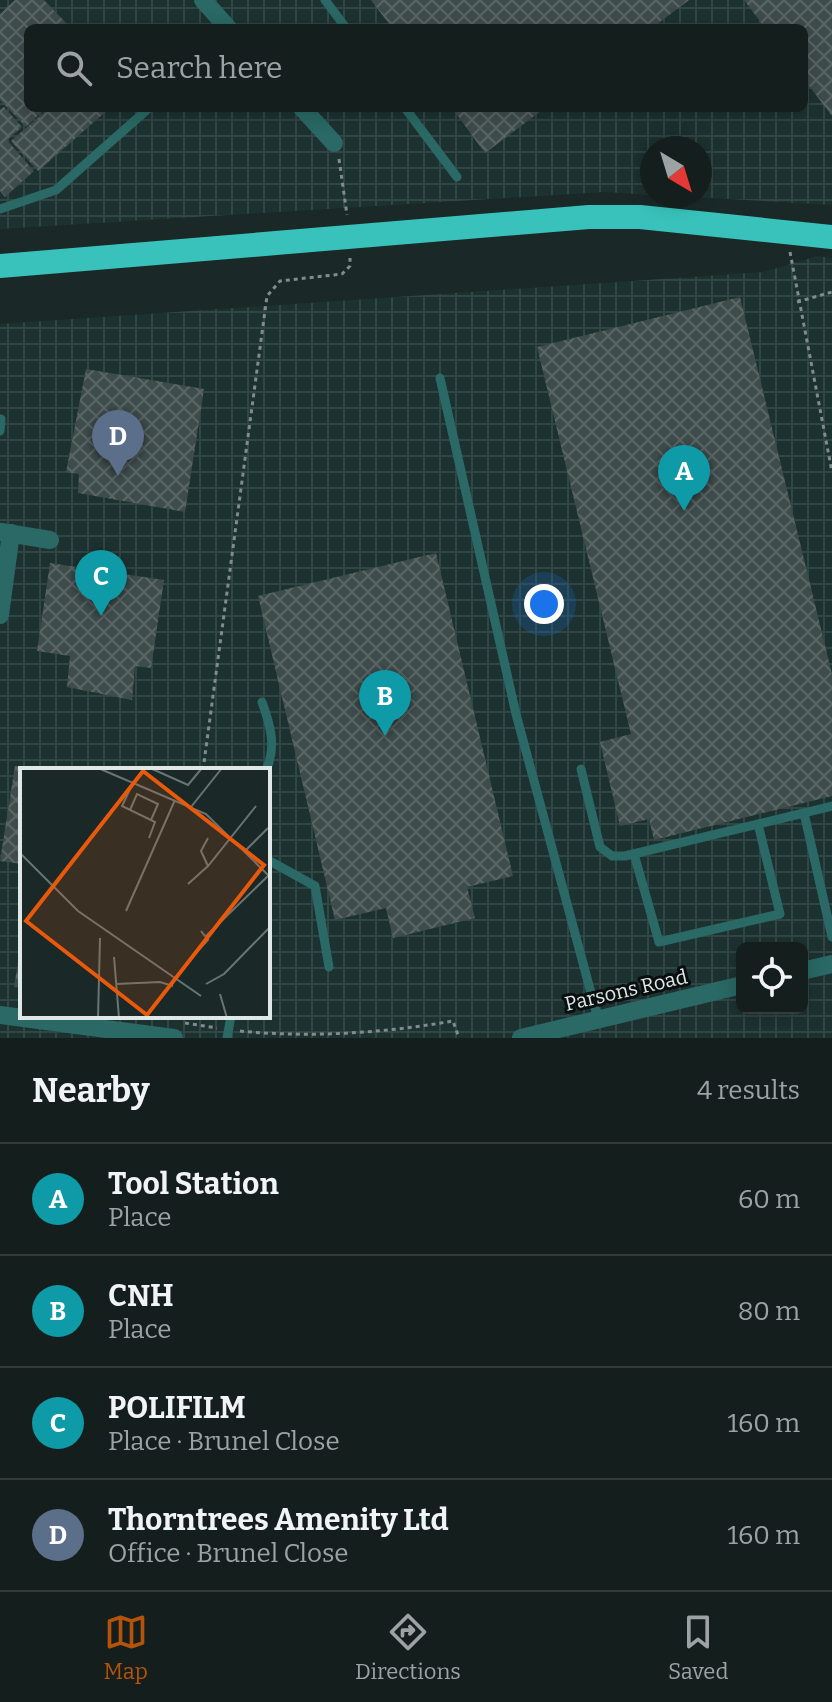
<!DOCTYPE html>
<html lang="en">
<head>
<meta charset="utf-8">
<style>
  :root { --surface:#141e1d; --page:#212b2a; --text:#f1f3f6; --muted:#9da2a4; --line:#333c3b; --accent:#b45309 }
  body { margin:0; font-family:Bitter,serif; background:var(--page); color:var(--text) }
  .controls { position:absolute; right:24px; bottom:24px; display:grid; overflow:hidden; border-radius:12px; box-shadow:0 4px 20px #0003 }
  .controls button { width:72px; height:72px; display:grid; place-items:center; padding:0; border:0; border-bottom:2px solid var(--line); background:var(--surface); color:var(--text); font:40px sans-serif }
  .compass { position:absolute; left:640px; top:136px; width:72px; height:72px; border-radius:50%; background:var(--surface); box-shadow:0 4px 20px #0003; rotate:142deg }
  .you { position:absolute; left:544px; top:604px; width:28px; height:28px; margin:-20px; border:6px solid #fff; border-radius:50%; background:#1a73e8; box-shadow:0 0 0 12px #1a73e833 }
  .badge { display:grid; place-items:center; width:52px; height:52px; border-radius:50%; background:var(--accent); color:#fff; font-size:26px; font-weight:700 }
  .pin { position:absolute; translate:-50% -66px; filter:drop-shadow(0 2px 4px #0008) }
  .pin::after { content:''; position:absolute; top:42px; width:28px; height:24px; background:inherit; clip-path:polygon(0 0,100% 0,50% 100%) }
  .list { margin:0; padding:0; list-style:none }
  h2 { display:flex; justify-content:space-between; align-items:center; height:104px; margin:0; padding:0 32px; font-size:34px }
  h2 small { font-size:26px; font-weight:400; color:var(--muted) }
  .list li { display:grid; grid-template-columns:52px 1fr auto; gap:24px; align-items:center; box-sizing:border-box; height:112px; padding:0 32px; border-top:2px solid var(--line) }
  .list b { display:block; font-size:30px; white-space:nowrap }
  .list p { margin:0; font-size:26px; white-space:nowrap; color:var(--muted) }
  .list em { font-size:26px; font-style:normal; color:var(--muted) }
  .icon { flex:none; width:44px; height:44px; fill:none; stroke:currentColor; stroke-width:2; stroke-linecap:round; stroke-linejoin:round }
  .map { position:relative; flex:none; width:832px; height:1038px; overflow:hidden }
  .search { position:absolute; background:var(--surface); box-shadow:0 4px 20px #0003; left:24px; right:24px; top:24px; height:88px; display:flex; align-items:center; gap:20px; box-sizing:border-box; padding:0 28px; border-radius:12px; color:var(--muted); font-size:30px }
  .sheet { height:552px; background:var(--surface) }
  nav { display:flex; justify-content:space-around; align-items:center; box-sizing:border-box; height:112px; border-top:2px solid var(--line); background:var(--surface); font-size:22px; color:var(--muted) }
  nav a { display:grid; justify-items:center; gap:4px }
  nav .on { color:var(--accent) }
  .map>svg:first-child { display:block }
  .industrial { fill:url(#industrial-grid); fill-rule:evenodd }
  .building { fill:url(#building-cross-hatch) }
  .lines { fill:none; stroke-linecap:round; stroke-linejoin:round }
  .path { stroke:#818c8b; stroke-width:3; stroke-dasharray:4 4; stroke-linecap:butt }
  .lane { stroke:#2a6965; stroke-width:9 }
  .street { stroke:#2a6965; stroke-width:18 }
  .highway { stroke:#38c2bb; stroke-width:24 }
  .labels { text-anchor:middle; stroke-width:6; stroke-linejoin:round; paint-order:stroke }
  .street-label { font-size:20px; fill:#e0e8e7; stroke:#090f0f }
  .inset-road { fill:none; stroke:#697574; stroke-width:2 }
  .view { fill:#e8590c; fill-opacity:0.15; stroke:#e8590c; stroke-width:4 }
  .inset-edge { fill:none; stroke:#e0e8e7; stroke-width:4 }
</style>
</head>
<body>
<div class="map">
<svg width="832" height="1038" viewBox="0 0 832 1038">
  <defs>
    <pattern id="industrial-grid" width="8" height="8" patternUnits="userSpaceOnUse" patternTransform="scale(2)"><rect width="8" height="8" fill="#1c3231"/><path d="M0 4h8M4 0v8" fill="none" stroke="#324645"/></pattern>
    <pattern id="building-cross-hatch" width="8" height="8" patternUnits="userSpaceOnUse" patternTransform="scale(2)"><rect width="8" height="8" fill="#3e4c4b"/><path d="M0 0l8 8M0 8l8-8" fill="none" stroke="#5a6665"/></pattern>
  </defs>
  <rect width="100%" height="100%" fill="#1a2827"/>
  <g class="industrial">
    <path d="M0,0H832V205L676,196H700V148H652V195L604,192L0,229ZM28,28H804V108H28Z"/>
    <path d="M817,256L832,258V1038H0V324L764,272ZM22,770H268V1016H22ZM742,948H802V1008H742Z"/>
  </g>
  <g class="building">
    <polygon points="15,0 44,0 71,28 28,28 28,108 46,108 26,127 0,100 0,14"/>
    <polygon points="371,0 689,0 652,28 392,28"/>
    <polygon points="744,0 832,0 832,116 804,79 804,28 765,28"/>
    <polygon points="4,107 22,127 7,140 34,171 5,197 0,191 0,110"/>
    <polygon points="49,108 110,108 38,171 11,141"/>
    <polygon points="452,108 545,108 485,153"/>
    <polygon points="740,297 832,674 832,796 654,840 649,819 620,826 600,742 631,734 537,347"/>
    <polygon points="86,369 204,389 185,512 78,493 79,474 66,472"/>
    <polygon points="436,553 513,876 467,887 475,918 393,938 386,908 335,920 258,596"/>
    <polygon points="50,563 164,580 151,668 135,666 132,700 67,687 70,656 37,651"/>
    <polygon points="15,766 28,768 22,770 22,864 0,861"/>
    <polygon points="20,950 22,950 22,988 14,987"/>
  </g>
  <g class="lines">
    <g class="path">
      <polyline points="339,159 347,215"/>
      <polyline points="790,252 832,472"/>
      <polyline points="797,302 832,292"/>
      <polyline points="203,770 267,296 280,281 342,274 350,266 350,258"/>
      <polyline points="185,1023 217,1028"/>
      <path d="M240,1031C310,1038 384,1033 453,1021L459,1038"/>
    </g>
    <g class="lane">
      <polyline points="325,0 346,28"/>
      <polyline points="405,108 457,177"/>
      <polyline points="0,209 56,190 149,108"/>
      <polyline points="440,378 516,714 598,1019"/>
      <polyline points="0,431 1,419"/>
      <path d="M262,702C270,724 277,747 266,770"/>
      <polyline points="581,769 600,847 612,856 625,856 804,813 832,937"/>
      <polyline points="804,813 832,806"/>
      <polyline points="634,854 659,942 780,914 758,824"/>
      <polyline points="268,860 315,886 329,967"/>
      <polyline points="227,1038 231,1016"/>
    </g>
    <g class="street">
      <polyline points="203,0 228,28"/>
      <polyline points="302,108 334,143"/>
      <polyline points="1,532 50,540"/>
      <polyline points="0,615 11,533"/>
      <polyline points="802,971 832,964"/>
      <polyline points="0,1015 174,1038"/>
      <polyline points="521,1038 742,985"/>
    </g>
    <polyline class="highway" points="0,266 589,217 640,217 832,237"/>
  </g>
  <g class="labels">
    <g class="street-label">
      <text transform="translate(626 990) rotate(-13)" y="7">Parsons Road</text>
    </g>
  </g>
  <g transform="translate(20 768)">
    <rect width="250" height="250" fill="#1a2827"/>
    <path class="inset-road" d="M78,0L186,46L250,109M130,0L168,17L182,0M114,13L102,38L135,54L129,70M171,39L202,0M110,42L117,26L138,36L131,52M188,70L181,83L188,98L236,38M225,83L248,60M0,85L58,143L181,228M168,116L188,98M106,143L155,32M185,169L250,106M174,187L188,172L181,163M94,189L99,250M96,216L140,214L153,218M186,216L204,206L250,159M200,226L207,250M78,250L80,170"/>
    <path class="view" d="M123,3L244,97L127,247L6,153Z"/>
    <rect width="250" height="250" class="inset-edge"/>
  </g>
</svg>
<div class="controls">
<button><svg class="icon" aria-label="locate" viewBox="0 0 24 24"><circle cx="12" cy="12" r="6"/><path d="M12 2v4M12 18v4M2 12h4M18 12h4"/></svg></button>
</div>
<svg class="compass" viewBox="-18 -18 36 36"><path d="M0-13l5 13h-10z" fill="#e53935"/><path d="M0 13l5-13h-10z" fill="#9da2a4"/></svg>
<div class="you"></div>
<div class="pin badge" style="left:684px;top:511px;background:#0f9aa8">A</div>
<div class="pin badge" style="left:385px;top:736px;background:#0f9aa8">B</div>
<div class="pin badge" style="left:101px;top:616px;background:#0f9aa8">C</div>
<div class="pin badge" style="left:118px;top:476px;background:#5c6f8a">D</div>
<div class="search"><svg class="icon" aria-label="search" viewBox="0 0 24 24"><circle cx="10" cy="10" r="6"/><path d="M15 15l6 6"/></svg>Search here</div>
</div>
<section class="sheet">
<h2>Nearby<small>4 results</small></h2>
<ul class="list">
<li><span class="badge" style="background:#0f9aa8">A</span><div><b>Tool Station</b><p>Place</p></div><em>60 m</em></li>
<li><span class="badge" style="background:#0f9aa8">B</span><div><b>CNH</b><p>Place</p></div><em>80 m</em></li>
<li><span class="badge" style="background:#0f9aa8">C</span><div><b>POLIFILM</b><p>Place · Brunel Close</p></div><em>160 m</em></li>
<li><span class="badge" style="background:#5c6f8a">D</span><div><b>Thorntrees Amenity Ltd</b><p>Office · Brunel Close</p></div><em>160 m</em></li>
</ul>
</section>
<nav>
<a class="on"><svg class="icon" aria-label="map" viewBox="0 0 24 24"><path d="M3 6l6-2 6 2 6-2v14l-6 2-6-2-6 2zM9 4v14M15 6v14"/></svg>Map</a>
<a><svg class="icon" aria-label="directions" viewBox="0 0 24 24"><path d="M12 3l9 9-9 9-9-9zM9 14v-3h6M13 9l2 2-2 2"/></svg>Directions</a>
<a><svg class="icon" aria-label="saved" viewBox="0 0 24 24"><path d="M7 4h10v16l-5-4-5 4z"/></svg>Saved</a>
</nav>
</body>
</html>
